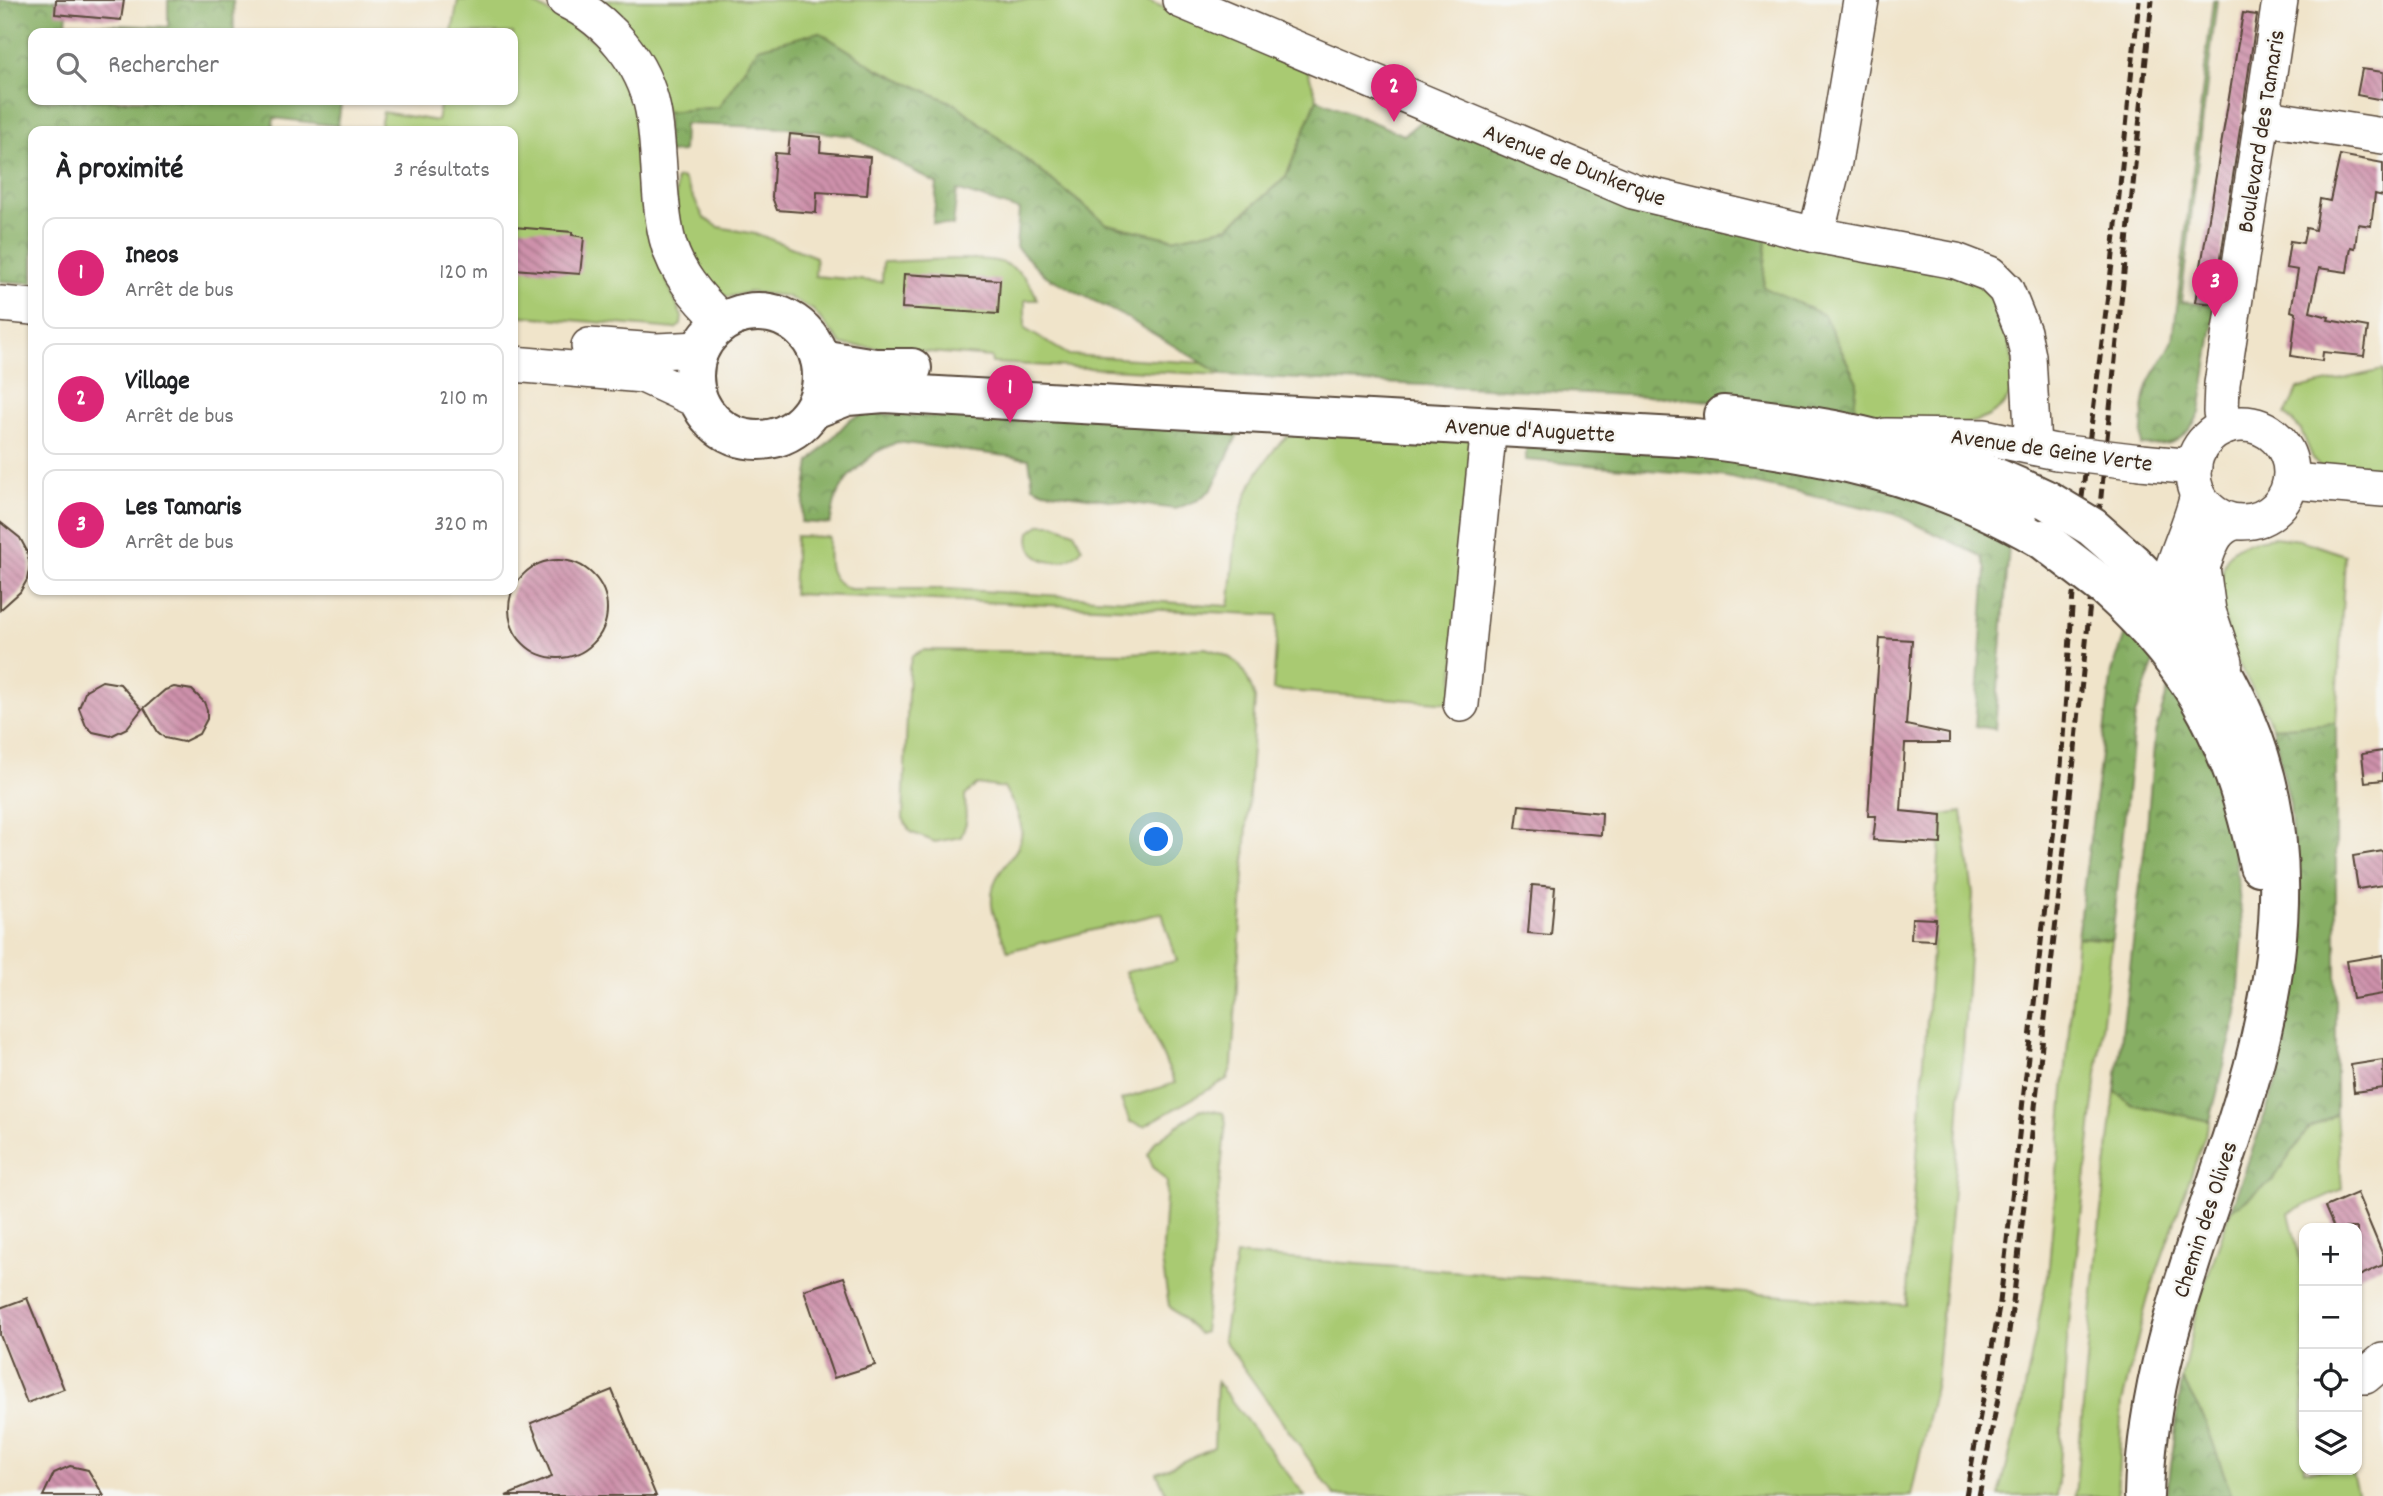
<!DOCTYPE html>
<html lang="fr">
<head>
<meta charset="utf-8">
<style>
  :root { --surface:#fff; --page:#f2f2f2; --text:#202124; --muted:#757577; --line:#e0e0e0; --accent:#db2777 }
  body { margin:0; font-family:Dekko,sans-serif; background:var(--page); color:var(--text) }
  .controls { position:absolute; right:21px; bottom:21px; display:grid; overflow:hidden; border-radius:14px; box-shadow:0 2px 5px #0004 }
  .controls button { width:63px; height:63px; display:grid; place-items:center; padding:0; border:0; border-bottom:2px solid var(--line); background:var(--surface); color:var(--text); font:35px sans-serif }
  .you { position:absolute; left:1157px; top:840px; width:24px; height:24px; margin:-18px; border:5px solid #fff; border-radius:50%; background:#1a73e8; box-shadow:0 0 0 10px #1a73e833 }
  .badge { display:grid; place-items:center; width:46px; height:46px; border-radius:50%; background:var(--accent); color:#fff; font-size:23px; font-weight:700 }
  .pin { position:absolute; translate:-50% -58px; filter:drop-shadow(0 2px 4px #0008) }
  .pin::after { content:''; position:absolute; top:37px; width:24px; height:21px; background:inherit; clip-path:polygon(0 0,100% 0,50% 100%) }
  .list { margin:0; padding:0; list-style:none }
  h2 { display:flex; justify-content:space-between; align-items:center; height:91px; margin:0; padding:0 28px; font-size:30px }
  h2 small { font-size:23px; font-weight:400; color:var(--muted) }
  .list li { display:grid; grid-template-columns:46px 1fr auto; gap:21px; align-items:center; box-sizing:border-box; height:112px; margin:0 14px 14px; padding:0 14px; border:2px solid var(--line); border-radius:14px }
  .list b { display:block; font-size:26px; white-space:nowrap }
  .list p { margin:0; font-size:23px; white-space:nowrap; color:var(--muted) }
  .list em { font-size:23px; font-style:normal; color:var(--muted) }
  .icon { flex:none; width:38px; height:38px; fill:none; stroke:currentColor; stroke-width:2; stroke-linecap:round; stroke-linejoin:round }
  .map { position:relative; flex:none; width:2383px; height:1496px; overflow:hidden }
  .search { position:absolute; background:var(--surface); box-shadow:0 2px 5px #0004; left:28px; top:28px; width:490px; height:77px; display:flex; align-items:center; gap:18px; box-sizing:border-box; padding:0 24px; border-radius:14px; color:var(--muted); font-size:26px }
  .panel { position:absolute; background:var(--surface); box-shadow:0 2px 5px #0004; left:28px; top:126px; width:490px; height:469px; border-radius:14px }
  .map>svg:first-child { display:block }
  .green { fill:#a9ca72; stroke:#727a48; stroke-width:2 }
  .forest { fill:url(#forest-crowns); stroke:#606c41; stroke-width:2 }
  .building { fill:url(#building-back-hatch) }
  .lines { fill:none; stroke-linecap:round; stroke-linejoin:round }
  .minor-casing { stroke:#564638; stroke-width:38 }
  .major-casing { stroke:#564638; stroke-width:42 }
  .minor { stroke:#fff; stroke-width:35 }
  .major { stroke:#fff; stroke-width:38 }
  .rail { stroke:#3b2a1e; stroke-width:5; stroke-dasharray:10 5; stroke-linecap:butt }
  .minor-bridge-casing { stroke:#564638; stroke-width:38; stroke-linecap:butt }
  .major-bridge-casing { stroke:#564638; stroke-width:42; stroke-linecap:butt }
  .minor-bridge { stroke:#fff; stroke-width:35 }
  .major-bridge { stroke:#fff; stroke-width:38 }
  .labels { text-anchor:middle; stroke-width:5; stroke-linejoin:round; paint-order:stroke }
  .street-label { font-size:24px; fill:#3b2a1e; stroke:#f6f6f2 }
</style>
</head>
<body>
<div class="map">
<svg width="2383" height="1496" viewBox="0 0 2383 1496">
  <defs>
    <pattern id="forest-crowns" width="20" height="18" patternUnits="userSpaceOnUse" patternTransform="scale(1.75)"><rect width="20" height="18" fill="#86ae64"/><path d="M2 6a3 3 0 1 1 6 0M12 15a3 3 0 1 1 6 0" fill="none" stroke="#6f8e52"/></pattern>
    <pattern id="building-back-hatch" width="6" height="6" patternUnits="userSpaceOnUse" patternTransform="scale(1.75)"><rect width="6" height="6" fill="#ce91ab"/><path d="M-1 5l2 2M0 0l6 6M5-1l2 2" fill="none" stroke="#a8778b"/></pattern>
  </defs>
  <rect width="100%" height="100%" fill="#f6f6f2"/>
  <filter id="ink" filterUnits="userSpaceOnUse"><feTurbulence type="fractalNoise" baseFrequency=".0143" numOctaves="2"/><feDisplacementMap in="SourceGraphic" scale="14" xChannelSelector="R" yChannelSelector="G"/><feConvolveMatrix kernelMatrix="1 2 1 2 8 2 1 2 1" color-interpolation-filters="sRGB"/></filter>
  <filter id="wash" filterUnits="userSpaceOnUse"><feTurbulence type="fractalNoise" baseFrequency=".00686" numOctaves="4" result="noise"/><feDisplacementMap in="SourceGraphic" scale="28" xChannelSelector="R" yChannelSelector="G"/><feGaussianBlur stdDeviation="1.57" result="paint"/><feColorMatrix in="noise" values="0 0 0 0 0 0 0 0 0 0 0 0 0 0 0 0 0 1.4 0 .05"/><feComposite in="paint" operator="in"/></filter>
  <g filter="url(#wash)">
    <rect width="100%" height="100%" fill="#f0e4ca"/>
    <g class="green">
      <polygon points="458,0 524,0 540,7 592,39 620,70 636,103 655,253 682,317 681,325 675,329 513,315 513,131 379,131 383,112 437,121 441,100 513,100 513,33 452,33"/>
      <polygon points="589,0 1146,0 1307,68 1317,99 1286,177 1228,227 1173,239 1107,224 957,105 878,69 819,32 758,48 719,107 667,112"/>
      <path d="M681,178L685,181L704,218L719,227L760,235L816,257L815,276L882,282L883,262C910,262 985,254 1006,264C1021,271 1033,284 1037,300H1025V329L1069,355L1202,363L1223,375L992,363L991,357L842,345L813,310L786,296L749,292L728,297L707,288L677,231L676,179Z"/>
      <path d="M1767,239L1961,275L2000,299C2003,316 2018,372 2014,385C1997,446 1898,423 1853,418L1763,287Z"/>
      <polygon points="2383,370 2383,475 2321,468 2314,461 2301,430 2285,414 2298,389"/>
      <path d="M1290,434L1472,437L1452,703L1273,690L1278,615L793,594L796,536L829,537C828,560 825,580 850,589H947L1229,606C1237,553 1229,519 1259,471C1269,457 1276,445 1290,434Z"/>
      <path d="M1041,524H1054L1074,532L1082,548C1066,571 1023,565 1030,532Z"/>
      <path d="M2273,537L2300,540L2345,555L2336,723L2273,728C2262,703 2246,680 2235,656C2225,632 2212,572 2232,551C2243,541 2259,540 2273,537Z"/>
      <path d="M1205,648C1238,657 1244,666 1255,698L1232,1065L1227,1079L1144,1126L1130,1122L1121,1100L1175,1083L1125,972L1177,961L1162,913L1008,951C1003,937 993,919 992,905C988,851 1051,860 1004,788L977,784L965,796L966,823L961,837L935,842L910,832L903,818L909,668L912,656L923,650L1131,653Z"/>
      <polygon points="1962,812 1973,894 1957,1144 1936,1382 1911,1496 1335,1496 1223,1339 1236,1255 1906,1305 1942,815"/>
      <polygon points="2077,937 2112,940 2067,1342 2057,1496 1999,1496 2021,1409 2049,1266"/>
      <polygon points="2115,1091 2131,1104 2210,1121 2148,1297 2122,1403 2117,1496 2075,1496 2098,1237"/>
      <polygon points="1201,1109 1223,1113 1226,1122 1204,1332 1199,1334 1169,1306 1162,1261 1167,1182 1153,1167 1148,1155 1155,1142"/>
      <polygon points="2336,1114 2342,1189 2289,1213 2304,1276 2304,1470 2351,1470 2358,1496 2232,1496 2204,1419 2182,1379 2197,1307 2231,1210 2272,1181 2308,1129"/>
      <polygon points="1217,1382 1295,1483 1305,1496 1167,1496 1157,1473 1214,1447"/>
    </g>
    <g class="forest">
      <polygon points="0,0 68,0 66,23 168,27 168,0 233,0 234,33 33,33 33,100 327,100 341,103 338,126 274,118 272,131 33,131 33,283 0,281"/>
      <path d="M2213,0H2217L2181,302L2216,305L2200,413C2185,441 2172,447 2141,445C2143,424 2141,398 2151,379C2158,365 2167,355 2173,340Z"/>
      <polygon points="819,32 878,69 957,105 1107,224 1173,239 1228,227 1286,177 1317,99 1404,135 1427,116 1767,239 1763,287 1824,315 1857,382 1853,418 1775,407 1667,397 1223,375 1127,318 1046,276 1016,247 1019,210 957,190 953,226 933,223 937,184 851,136 791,128 684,124 683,152 667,153 667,112 719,107 758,48"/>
      <polygon points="866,413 1030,422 1043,414 1240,430 1212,489 1198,500 1175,509 1044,491 1033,486 1029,459 897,442 876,452 849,476 836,497 830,524 801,522 810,462 850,419"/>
      <polygon points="1526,443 1751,459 1837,471 2010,533 1995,729 1975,726 1986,569 1981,556 1895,514 1722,476 1526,460"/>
      <polygon points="2128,625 2157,654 2135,715 2112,940 2077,937 2112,672"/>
      <polygon points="2171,679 2205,747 2233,834 2243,934 2237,1014 2210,1121 2131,1104 2115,1091 2147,827 2155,734"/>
      <polygon points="2336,723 2336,1114 2308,1129 2272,1181 2231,1210 2276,1083 2293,992 2298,919 2290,805 2273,728"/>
      <polygon points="2182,1379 2204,1419 2232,1496 2167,1496"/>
    </g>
    <g id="blocks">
      <g class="building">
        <polygon points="56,0 124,0 121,20 55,14"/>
        <polygon points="2243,13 2257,15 2214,304 2195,302"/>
        <polygon points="2362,69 2383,72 2383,100 2357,95"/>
        <polygon points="790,134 821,137 820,152 870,157 867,195 817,192 816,213 777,210 772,197 775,153 788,154"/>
        <polygon points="2340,155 2383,163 2383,196 2375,194 2371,226 2358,224 2355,248 2351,247 2347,272 2319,268 2310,312 2329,317 2328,320 2368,327 2364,356 2323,352 2322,361 2291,356 2296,313 2291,311 2298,270 2286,268 2290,241 2303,243 2306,228 2315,230 2320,199 2330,201"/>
        <polygon points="514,227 572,232 572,235 584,237 580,274 513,269"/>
        <polygon points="904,274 1000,280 998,314 902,308"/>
        <polygon points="0,522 20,538 27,551 30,565 27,580 20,592 0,610"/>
        <circle cx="558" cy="609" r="49"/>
        <polygon points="1880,638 1912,640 1906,725 1949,734 1949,743 1905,743 1901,811 1942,815 1941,844 1873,840 1876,816 1868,816"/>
        <polygon points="102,681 120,684 142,709 127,728 111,736 93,732 86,726 79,708 86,690"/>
        <polygon points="174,687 192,690 204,702 207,710 207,719 199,734 183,742 165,738 158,732 144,708 165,690"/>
        <polygon points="2383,751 2383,780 2365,782 2362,754"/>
        <polygon points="1519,805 1602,813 1601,835 1516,828"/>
        <polygon points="2383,851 2383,885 2358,889 2353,856"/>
        <polygon points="1532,885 1555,887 1551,935 1528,933"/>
        <polygon points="1912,918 1936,919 1934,940 1911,939"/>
        <polygon points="2383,955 2383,994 2353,999 2347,961"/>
        <polygon points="2383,1060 2383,1088 2354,1092 2351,1065"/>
        <polygon points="2357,1193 2383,1255 2383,1265 2357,1277 2357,1228 2334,1228 2325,1207"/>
        <polygon points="844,1277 875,1365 834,1378 804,1290"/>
        <polygon points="27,1298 64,1389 27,1403 0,1335 0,1308"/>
        <polygon points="612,1390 656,1496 506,1496 552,1477 531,1423"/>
        <polygon points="70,1466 88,1470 104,1496 43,1496 54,1473"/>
      </g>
    </g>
  </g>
  <g filter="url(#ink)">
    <use href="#blocks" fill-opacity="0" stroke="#564638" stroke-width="2"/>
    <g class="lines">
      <defs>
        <g id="minor">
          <path d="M565,0C608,20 644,63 653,110C661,152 657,196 667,238C675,272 698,298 723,322"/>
          <polyline points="1180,0 1633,191 1816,235 1956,261 1990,274 2006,290 2023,332 2028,356 2033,447"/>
          <polyline points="2261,117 2383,136"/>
          <polyline points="1816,235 1834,162 1861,0"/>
          <polyline points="0,304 33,307"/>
          <polyline points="589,346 656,351 701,349"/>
          <polyline points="513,364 643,375 697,400"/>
          <circle cx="2242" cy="473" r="49"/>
          <polyline points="2225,427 2221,412 2222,384 2280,0"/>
          <polyline points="1886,436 1985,437 2056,452"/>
          <polyline points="2141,462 2194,467"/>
          <polyline points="2292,481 2383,489"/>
          <polyline points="2202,567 2208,611 2225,662"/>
          <path d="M2152,598C2220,598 2192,535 2234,522"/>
          <path d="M2165,619C2163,574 2188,538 2198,495"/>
          <polyline points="1461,704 1489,426"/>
          <polyline points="2365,1376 2383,1361"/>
        </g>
        <g id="major">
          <circle cx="758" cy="376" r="64"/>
          <polyline points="820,359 875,368 912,368"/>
          <path d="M814,409L847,396L884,393L1695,438C1820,452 1933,475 2042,539"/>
          <path d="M1723,415C1841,425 1941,450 2047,500"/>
          <path d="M2134,564C2153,584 2175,603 2192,625C2293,763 2296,907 2253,1068C2214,1211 2147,1345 2144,1496"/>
          <path d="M2106,588C2198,671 2234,747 2259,866"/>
        </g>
      </defs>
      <use href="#minor" class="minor-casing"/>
      <use href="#major" class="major-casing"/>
      <use href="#minor" class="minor"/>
      <use href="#major" class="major"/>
      <g class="rail">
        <polyline points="1966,1496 2000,1302 2061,767 2077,536 2112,264 2139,0"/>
        <polyline points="1979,1496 2003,1373 2013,1303 2073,769 2152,0"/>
      </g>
      <defs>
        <polyline id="minor-bridge" points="2057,452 2141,462"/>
        <g id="major-bridge">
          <polyline points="2047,500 2092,527 2134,564"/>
          <polyline points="2042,539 2106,588"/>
        </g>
      </defs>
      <use href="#minor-bridge" class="minor-bridge-casing"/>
      <use href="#major-bridge" class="major-bridge-casing"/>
      <use href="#minor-bridge" class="minor-bridge"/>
      <use href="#major-bridge" class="major-bridge"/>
    </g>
  </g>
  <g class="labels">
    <g class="street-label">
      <text transform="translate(2260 131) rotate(-81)" y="8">Boulevard des Tamaris</text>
      <text transform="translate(1575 164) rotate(21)" y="8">Avenue de Dunkerque</text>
      <text transform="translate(1530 429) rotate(3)" y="8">Avenue d'Auguette</text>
      <text transform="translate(2052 449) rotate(8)" y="8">Avenue de Geine Verte</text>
      <text transform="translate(2204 1219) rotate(-72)" y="8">Chemin des Olives</text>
    </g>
  </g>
</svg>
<div class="controls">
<button>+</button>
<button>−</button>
<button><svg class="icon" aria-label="locate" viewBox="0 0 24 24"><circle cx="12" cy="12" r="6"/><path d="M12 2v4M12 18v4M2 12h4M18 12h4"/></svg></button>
<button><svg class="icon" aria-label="layers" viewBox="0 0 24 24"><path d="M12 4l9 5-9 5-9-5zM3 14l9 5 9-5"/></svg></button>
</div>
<div class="you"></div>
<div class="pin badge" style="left:1010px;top:423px">1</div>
<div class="pin badge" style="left:1394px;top:122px">2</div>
<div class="pin badge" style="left:2215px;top:317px">3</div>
<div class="search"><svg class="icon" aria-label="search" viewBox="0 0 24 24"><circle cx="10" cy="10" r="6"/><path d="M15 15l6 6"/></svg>Rechercher</div>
<section class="panel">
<h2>À proximité<small>3 résultats</small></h2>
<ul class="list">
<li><span class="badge">1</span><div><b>Ineos</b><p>Arrêt de bus</p></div><em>120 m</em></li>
<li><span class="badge">2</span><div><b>Village</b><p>Arrêt de bus</p></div><em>210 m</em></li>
<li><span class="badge">3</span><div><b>Les Tamaris</b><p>Arrêt de bus</p></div><em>320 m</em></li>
</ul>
</section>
</div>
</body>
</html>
